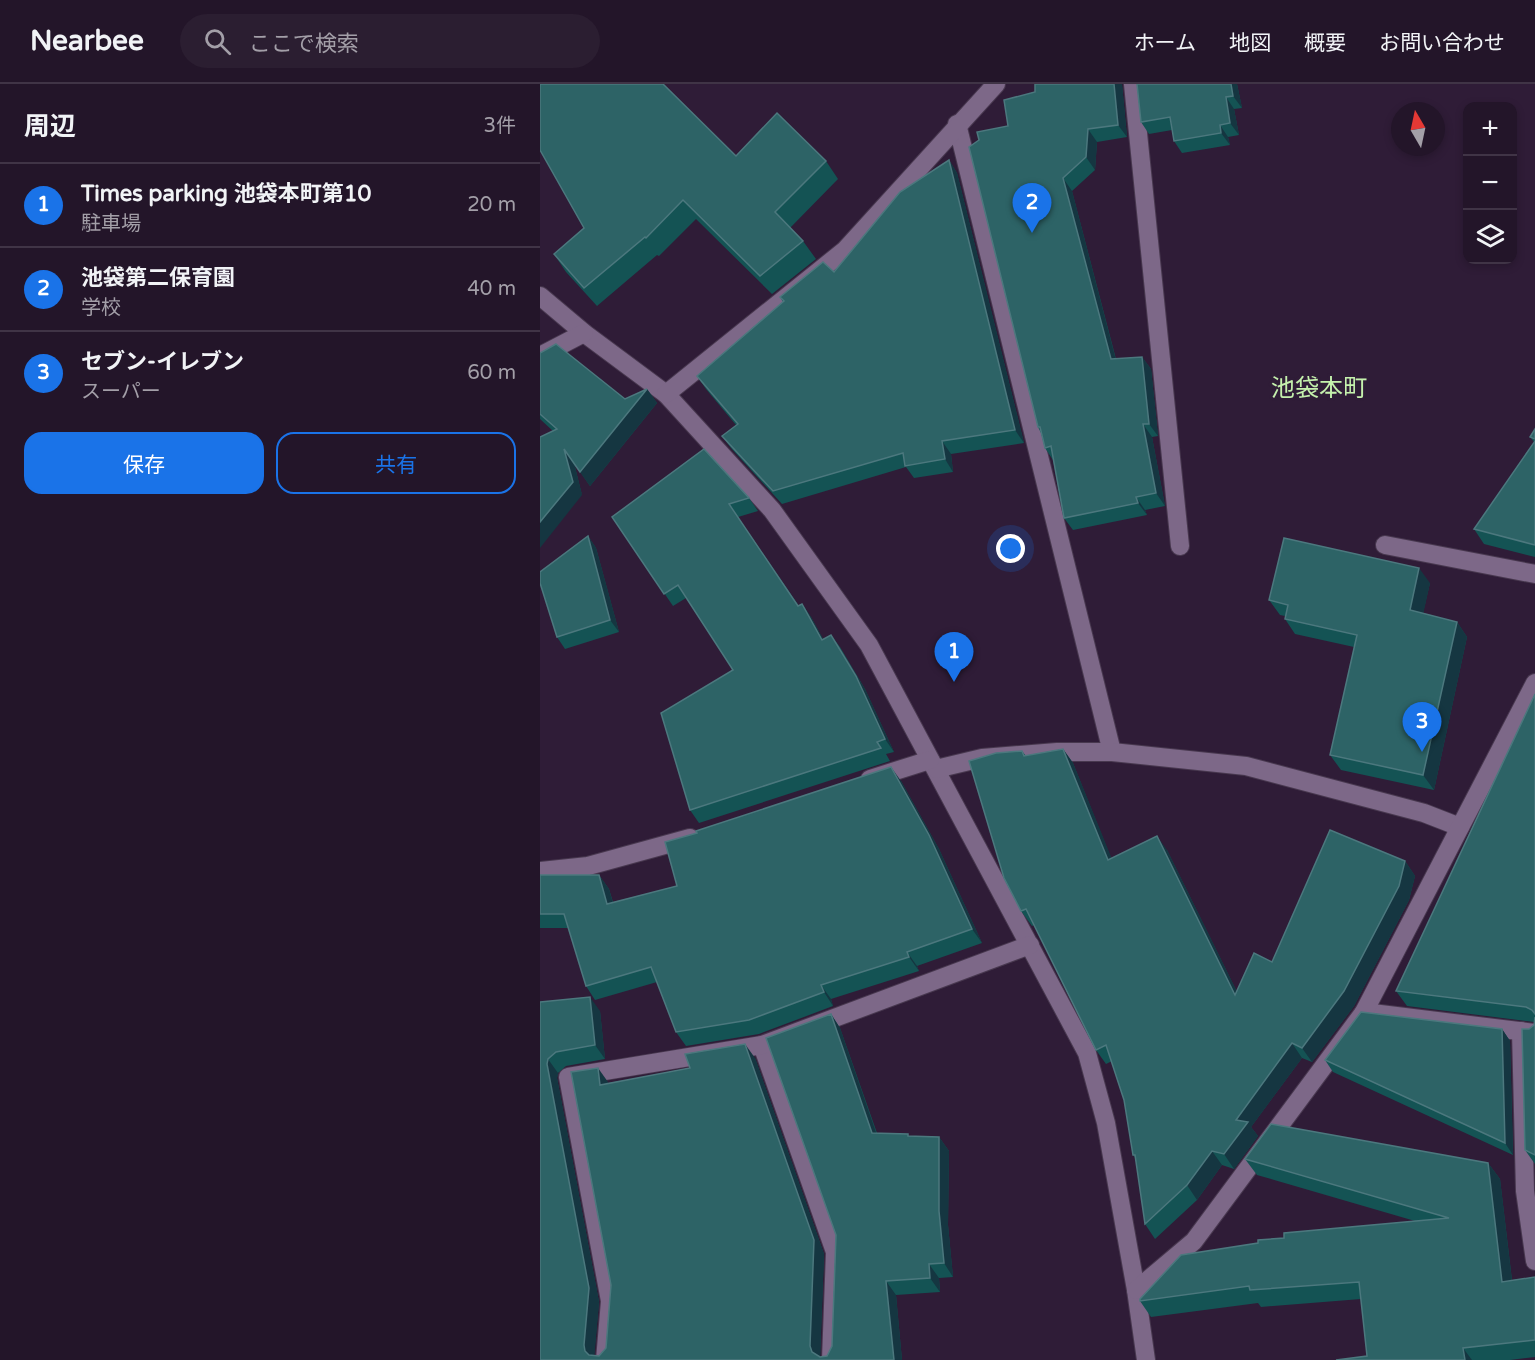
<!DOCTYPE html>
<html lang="ja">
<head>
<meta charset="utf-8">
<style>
  :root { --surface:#231529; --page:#2b1e31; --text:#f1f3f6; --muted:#a39fa8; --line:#403446; --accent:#1a73e8 }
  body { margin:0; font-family:"Varela Round","Noto Sans JP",sans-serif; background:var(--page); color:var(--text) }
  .controls { position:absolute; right:18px; top:18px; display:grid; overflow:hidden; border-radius:12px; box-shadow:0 3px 9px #0003 }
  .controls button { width:54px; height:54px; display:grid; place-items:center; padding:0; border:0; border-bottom:2px solid var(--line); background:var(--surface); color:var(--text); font:30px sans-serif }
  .compass { position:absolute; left:851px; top:18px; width:54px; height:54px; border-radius:50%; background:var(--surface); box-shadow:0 3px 9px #0003; rotate:351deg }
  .you { position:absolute; left:471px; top:465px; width:21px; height:21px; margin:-15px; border:4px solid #fff; border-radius:50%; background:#1a73e8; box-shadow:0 0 0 9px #1a73e833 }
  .badge { display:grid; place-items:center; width:39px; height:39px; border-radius:50%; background:var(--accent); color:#fff; font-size:20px; font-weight:700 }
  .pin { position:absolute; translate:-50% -50px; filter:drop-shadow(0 2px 3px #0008) }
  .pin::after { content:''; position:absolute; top:32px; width:21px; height:18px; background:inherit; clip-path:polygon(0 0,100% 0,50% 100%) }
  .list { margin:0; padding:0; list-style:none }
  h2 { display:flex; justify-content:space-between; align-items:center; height:78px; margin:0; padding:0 24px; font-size:26px }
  h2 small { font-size:20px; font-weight:400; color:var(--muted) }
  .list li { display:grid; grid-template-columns:39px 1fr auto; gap:18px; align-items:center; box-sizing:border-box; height:84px; padding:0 24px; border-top:2px solid var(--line) }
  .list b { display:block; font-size:22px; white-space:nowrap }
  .list p { margin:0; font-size:20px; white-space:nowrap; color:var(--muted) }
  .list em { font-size:20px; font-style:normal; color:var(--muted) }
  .actions { display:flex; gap:12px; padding:18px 24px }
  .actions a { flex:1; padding:14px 0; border:2px solid var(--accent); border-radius:18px; text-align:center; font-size:21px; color:var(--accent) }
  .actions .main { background:var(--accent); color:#fff }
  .icon { flex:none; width:33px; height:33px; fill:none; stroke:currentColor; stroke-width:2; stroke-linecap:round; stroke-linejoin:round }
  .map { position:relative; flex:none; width:995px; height:1276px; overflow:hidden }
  header { display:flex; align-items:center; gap:36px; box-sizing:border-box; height:84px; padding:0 30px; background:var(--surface); border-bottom:2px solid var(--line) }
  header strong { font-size:28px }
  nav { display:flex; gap:33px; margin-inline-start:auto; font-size:21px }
  .search { width:420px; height:54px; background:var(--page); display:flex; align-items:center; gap:15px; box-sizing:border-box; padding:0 21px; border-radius:33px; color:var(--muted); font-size:22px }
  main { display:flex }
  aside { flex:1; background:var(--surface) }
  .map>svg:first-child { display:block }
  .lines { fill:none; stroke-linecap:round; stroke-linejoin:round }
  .lane-casing { stroke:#48384f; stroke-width:20 }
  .street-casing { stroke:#48384f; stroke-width:20 }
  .lane { stroke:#7d6888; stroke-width:18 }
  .street { stroke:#7d6888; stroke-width:18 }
  .wall { fill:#145354 }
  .shaded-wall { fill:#153641 }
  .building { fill:#2d6366; stroke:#4c787e; stroke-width:1.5 }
  .labels { text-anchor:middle; stroke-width:6; stroke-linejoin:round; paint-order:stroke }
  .quarter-label { font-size:24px; fill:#c5f1ad; stroke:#2f1c37 }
</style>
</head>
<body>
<header>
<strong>Nearbee</strong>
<div class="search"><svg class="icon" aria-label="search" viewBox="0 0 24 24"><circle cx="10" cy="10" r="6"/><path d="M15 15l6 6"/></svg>ここで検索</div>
<nav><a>ホーム</a><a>地図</a><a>概要</a><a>お問い合わせ</a></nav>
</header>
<main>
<aside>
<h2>周辺<small>3件</small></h2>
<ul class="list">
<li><span class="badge">1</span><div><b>Times parking 池袋本町第10</b><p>駐車場</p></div><em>20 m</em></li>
<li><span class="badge">2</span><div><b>池袋第二保育園</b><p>学校</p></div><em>40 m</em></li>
<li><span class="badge">3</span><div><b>セブン-イレブン</b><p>スーパー</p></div><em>60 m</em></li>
</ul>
<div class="actions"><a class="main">保存</a><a>共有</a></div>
</aside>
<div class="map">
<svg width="995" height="1276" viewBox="0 0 995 1276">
  <rect width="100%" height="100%" fill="#2f1c37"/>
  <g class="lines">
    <defs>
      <g id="lane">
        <polyline points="593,0 640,462"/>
        <polyline points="417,40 572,668"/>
        <polyline points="981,947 985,1107 995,1177"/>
      </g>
      <g id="street">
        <polyline points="0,212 44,249 126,310 232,426 329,561 547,969 566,1039 596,1206 606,1276"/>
        <polyline points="0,272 44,249"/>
        <polyline points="126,310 305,166 456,0"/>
        <polyline points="845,461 995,490"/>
        <polyline points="396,685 442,674 517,668 572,668 706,682 884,729 920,743"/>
        <polyline points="330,695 390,676"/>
        <polyline points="0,787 48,782 150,754"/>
        <polyline points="824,928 995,949"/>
        <polyline points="222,961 295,1168 291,1276"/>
        <polyline points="596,1206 654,1157 824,928 995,599"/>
        <polyline points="65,1276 70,1217 28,993 222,961 490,861"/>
      </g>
    </defs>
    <use href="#lane" class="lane-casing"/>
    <use href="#street" class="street-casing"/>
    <use href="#lane" class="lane"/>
    <use href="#street" class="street"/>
  </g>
  <g class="wall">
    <polygon points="597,0 697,0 702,24 694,25 699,51 688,53 690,61 642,69 634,57 632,46 609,50 601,38"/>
    <polygon points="582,1 587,53 557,58 555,86 532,107 576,275 602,273 611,285 618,352 612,353 625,422 605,426 607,431 533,446 524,434 513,376 505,364 501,349 498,343 468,42"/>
    <polygon points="196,72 286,77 298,95 250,144 263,157 276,175 232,210 156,135 119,172 117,171 57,222 26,188 14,170 44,144"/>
    <polygon points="409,76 417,89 484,359 411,370 413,388 374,394 366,383 242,420 191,364 182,352 196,341 166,305 157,292 243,218 240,213 294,188"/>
    <polygon points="0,269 85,315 107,305 117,319 50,402 34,379 42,411 13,347 0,335"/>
    <polygon points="995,345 995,473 944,460 934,445 994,358 990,353"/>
    <polygon points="209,414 218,427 198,433 259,522 262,520 271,533 283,555 291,551 300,563 325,605 354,668 346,670 350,677 159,739 150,726 193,586 146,514 133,522 72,433"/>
    <polygon points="48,452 56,464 79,548 25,565 17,553"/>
    <polygon points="890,499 883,529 917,538 927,553 894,706 801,686 790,671 814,563 755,550 745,535 745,532 740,531 729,516"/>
    <polygon points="995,610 995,1080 985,1066 989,945 994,941 994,938 867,922 856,907"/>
    <polygon points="523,665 533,679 571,774 627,766 697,908 732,878 865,777 875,792 869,816 814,922 772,978 762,974 711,1043 718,1052 694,1085 682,1081 657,1116 615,1155 605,1140 596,1075 593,1071 584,1016 572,977 566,980 556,966 494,841 492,842 481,827 482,667 486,672"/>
    <polygon points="361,697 399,765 442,859 377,882 379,887 291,915 293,922 219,950 146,962 136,948 117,898 55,916 46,902 29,844 0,844 0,791 59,791 69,805 73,818 137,802"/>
    <polygon points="0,918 60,927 65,975 26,982 18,989 17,994 59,1218 54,1272 59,1272 66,1264 71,1201 68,998 68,999 215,974 284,1170 280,1273 287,1272 292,1262 296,1151 291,930 300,944 337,1049 370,1052 399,1053 409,1067 408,1141 413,1193 399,1194 400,1208 356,1211 362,1276 0,1276"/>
    <polygon points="962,945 970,957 973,1071 793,988 785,976"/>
    <polygon points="705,1075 948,1079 960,1095 972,1196 995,1193 995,1273 970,1276 796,1276 827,1272 821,1215 721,1223 718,1219 611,1233 600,1217 744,1154 875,1137 717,1091"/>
  </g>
  <g class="shaded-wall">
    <polygon points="574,0 582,0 587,53 578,41"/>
    <polygon points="691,0 697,0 702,24 693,12"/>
    <polygon points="686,13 694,25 699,51 690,39"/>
    <polygon points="680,41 688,53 690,61 681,49"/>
    <polygon points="548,45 557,58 555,86 546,73"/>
    <polygon points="409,76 417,89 484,359 475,346"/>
    <polygon points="523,94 532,107 579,288 571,275"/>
    <polygon points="602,273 611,285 618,352 609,340"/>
    <polygon points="107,305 117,319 50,402 40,388"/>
    <polygon points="603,340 612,353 625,422 616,409"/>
    <polygon points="402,357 411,370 413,388 405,375"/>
    <polygon points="24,365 34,379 42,411 0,464 0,438"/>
    <polygon points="596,413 605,426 607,431 598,419"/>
    <polygon points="48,452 56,464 79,548 70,536"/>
    <polygon points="879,484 890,499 881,540 870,526"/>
    <polygon points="262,520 271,533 291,569 282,556"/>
    <polygon points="917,538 927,553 894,706 883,691"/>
    <polygon points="291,551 325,605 354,668 345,655"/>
    <polygon points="523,665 533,679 578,790 568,776"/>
    <polygon points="351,683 361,697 399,765 442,859 432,845"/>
    <polygon points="617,752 627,766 706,926 695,911"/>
    <polygon points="865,777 875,792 869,816 814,922 772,978 762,964"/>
    <polygon points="59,791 69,805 77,834 67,820"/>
    <polygon points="367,868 377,882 379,887 369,873"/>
    <polygon points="281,901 291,915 293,922 284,908"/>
    <polygon points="50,913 60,927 65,975 55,961"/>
    <polygon points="291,930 300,944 341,1063 332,1049"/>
    <polygon points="962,945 970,957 973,1071 965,1059"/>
    <polygon points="752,959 762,974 711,1043 718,1052 694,1085 684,1070 696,1036"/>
    <polygon points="205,960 215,974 284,1170 280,1276 272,1268"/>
    <polygon points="8,975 18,989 17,994 59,1218 54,1276 45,1267 44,1261 7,980"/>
    <polygon points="58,984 68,998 69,1015 60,1001"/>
    <polygon points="399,1053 409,1067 408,1141 413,1193 404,1179 399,1127"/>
    <polygon points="672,1067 682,1081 657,1116 647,1101"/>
    <polygon points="948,1079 960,1095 974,1214 962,1198"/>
    <polygon points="389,1180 399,1194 400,1208 390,1194"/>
    <polygon points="346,1197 356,1211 362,1276 354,1276"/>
    <polygon points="923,1264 932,1276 925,1276"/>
  </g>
  <g class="building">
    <polygon points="0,0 123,0 196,72 237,29 286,77 235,128 263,157 220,192 143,116 106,154 105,153 44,204 14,170 44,144 0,66"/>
    <polygon points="495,0 574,0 578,41 548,45 546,73 523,94 571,275 602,273 609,340 603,340 616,409 596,413 598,419 524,434 511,362 505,364 500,343 498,343 429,63 439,56 437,48 468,42 464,16 495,8"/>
    <polygon points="597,0 691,0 693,12 686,13 690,39 680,41 681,49 634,57 630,33 601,38"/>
    <polygon points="409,76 475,346 402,357 405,375 365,382 363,369 233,407 182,352 198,340 157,292 244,217 240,213 283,178 294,188 360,108"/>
    <polygon points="16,260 85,315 107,305 40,388 24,365 33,398 0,438 0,353 17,345 0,330 0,269"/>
    <polygon points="995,345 995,355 990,353"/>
    <polygon points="995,357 995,461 934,445"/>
    <polygon points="164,365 209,414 189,420 258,522 262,520 282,556 291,551 316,592 345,655 337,658 341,664 150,726 121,629 193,586 138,501 124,510 72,433"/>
    <polygon points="48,452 70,536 17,553 0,499 0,488"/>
    <polygon points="744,454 879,484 870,526 917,538 883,691 790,671 817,551 745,535 748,521 729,516"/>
    <polygon points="995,610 995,930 992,926 986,923 856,907"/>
    <polygon points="523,665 568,776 617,752 695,911 714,869 732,878 790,746 865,777 859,802 804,907 762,964 752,959 696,1036 708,1038 684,1070 672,1067 647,1101 605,1140 595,1071 593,1071 584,1016 566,961 556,966 486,825 481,827 464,794 429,677 456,669 482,667 484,672"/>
    <polygon points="351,683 389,751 432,845 367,868 369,873 281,901 284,908 209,936 136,948 111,883 46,902 24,830 0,830 0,791 59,791 67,820 137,802 125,758 157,749 156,747"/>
    <polygon points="50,913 55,961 16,968 8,975 7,980 49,1204 44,1261 45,1267 49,1271 59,1272 66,1264 71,1201 31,988 58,984 60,1001 150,984 145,970 205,960 274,1156 270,1262 272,1268 280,1273 287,1272 292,1262 296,1151 226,954 291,930 332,1049 368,1050 368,1052 399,1053 399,1127 404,1179 389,1180 390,1194 346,1197 354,1276 0,1276 0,918"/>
    <polygon points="821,928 962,945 965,1059 785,976"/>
    <polygon points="995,933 995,1071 985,1066 982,945 989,945 994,941"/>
    <polygon points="731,1040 948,1079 962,1198 995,1193 995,1256 923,1264 925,1276 796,1276 827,1272 819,1198 710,1206 709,1202 600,1217 600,1215 641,1171 718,1159 718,1156 744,1154 744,1149 909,1134 705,1075"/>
  </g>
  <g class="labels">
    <g class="quarter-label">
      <text x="779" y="312">池袋本町</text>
    </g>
  </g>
</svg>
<div class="controls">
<button>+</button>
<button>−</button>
<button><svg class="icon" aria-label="layers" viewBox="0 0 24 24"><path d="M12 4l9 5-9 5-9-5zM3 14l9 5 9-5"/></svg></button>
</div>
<svg class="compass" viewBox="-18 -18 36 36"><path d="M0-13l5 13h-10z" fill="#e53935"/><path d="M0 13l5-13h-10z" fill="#a39fa8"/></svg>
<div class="you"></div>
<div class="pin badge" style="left:414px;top:598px">1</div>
<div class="pin badge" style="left:492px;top:149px">2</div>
<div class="pin badge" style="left:882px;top:668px">3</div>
</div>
</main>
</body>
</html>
